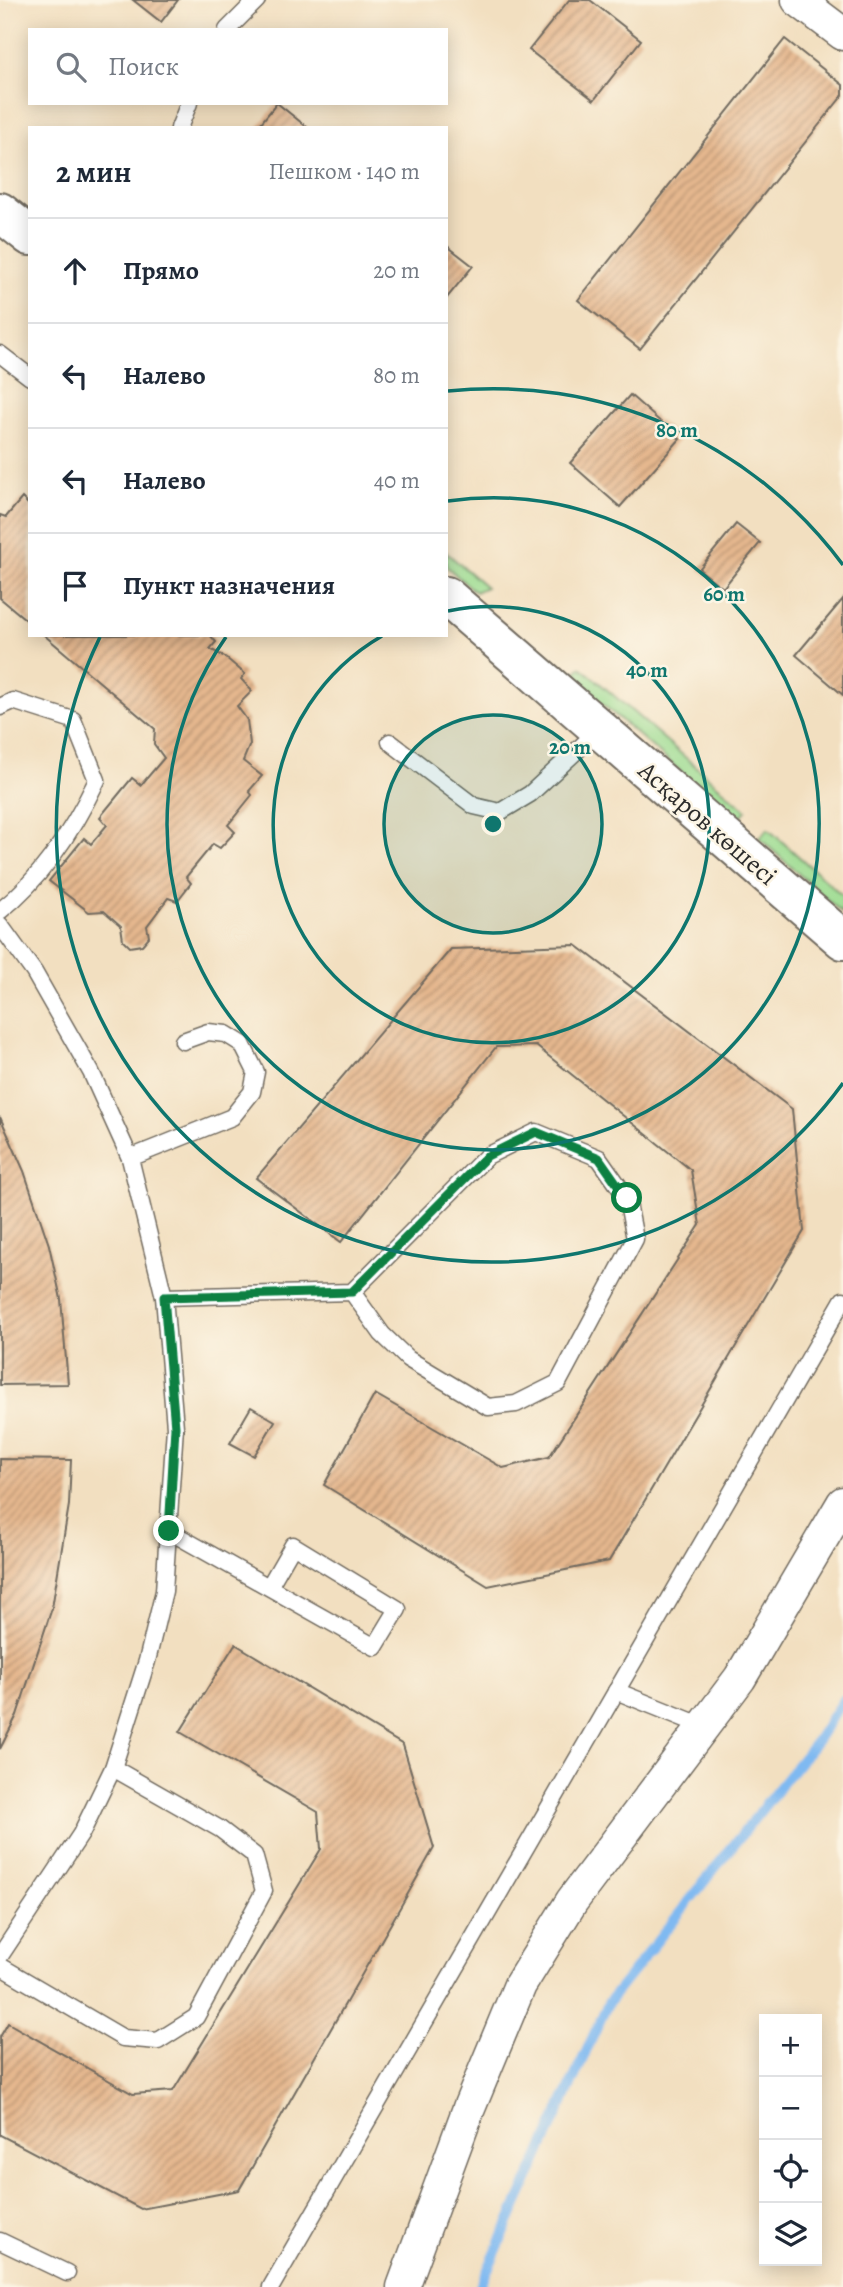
<!DOCTYPE html>
<html lang="ru">
<head>
<meta charset="utf-8">
<style>
  :root { --surface:#fff; --page:#f2f2f3; --text:#1f2937; --muted:#747a83; --line:#e0e1e3 }
  body { margin:0; font-family:Alegreya,serif; background:var(--page); color:var(--text) }
  .controls { position:absolute; right:21px; bottom:21px; display:grid; overflow:hidden; border-radius:0px; box-shadow:0 4px 18px #0003 }
  .controls button { width:63px; height:63px; display:grid; place-items:center; padding:0; border:0; border-bottom:2px solid var(--line); background:var(--surface); color:var(--text); font:35px sans-serif }
  .stop { position:absolute; width:21px; height:21px; margin:-16px; border:5px solid #0b8043; border-radius:50%; background:#fff }
  .stop.end { background:#0b8043; border-color:#fff; box-shadow:0 2px 7px #0008 }
  .list { margin:0; padding:0; list-style:none }
  h2 { display:flex; justify-content:space-between; align-items:center; height:91px; margin:0; padding:0 28px; font-size:30px }
  h2 small { font-size:23px; font-weight:400; color:var(--muted) }
  .list li { display:grid; grid-template-columns:46px 1fr auto; gap:21px; align-items:center; box-sizing:border-box; height:105px; padding:0 28px; border-top:2px solid var(--line) }
  .list b { display:block; font-size:26px; white-space:nowrap }
  .list em { font-size:23px; font-style:normal; color:var(--muted) }
  .icon { flex:none; width:38px; height:38px; fill:none; stroke:currentColor; stroke-width:2; stroke-linecap:round; stroke-linejoin:round }
  .map { position:relative; flex:none; width:843px; height:2287px; overflow:hidden }
  .search { position:absolute; background:var(--surface); box-shadow:0 4px 18px #0003; left:28px; top:28px; width:420px; height:77px; display:flex; align-items:center; gap:18px; box-sizing:border-box; padding:0 24px; border-radius:0px; color:var(--muted); font-size:26px }
  .panel { position:absolute; background:var(--surface); box-shadow:0 4px 18px #0003; left:28px; top:126px; width:420px; height:511px; border-radius:0px }
  .map>svg:first-child { display:block }
  .grass { fill:#9ddc92; stroke:#64845e; stroke-width:2 }
  .lines { fill:none; stroke-linecap:round; stroke-linejoin:round }
  .stream { stroke:#7fb9f1; stroke-width:10 }
  .building { fill:url(#building-hatch) }
  .service-casing { stroke:#716a5f; stroke-width:19 }
  .minor-casing { stroke:#716a5f; stroke-width:35 }
  .tertiary-casing { stroke:#716a5f; stroke-width:42 }
  .service { stroke:#fff; stroke-width:16 }
  .minor { stroke:#fff; stroke-width:32 }
  .tertiary { stroke:#fff; stroke-width:38 }
  .route { stroke:#0b8043; stroke-width:9 }
  .ring { fill:none; stroke:#0f766e; stroke-width:3.5 }
  .labels { text-anchor:middle; stroke-width:5; stroke-linejoin:round; paint-order:stroke }
  .street-label { font-size:26px; fill:#2b2b2b; stroke:#fcf5e5 }
  .centre { fill:#0f766e; stroke:#fcf5e5; stroke-width:3.5 }
  .ring-label { font-size:21px; text-anchor:middle; font-weight:bold; fill:#0f766e; stroke:#fcf5e5; stroke-width:5; stroke-linejoin:round; paint-order:stroke }
</style>
</head>
<body>
<div class="map">
<svg width="843" height="2287" viewBox="0 0 843 2287">
  <defs>
    <pattern id="building-hatch" width="6" height="6" patternUnits="userSpaceOnUse" patternTransform="scale(1.75)"><rect width="6" height="6" fill="#e5b78e"/><path d="M-1 1l2-2M0 6l6-6M5 7l2-2" fill="none" stroke="#ba9574"/></pattern>
  </defs>
  <rect width="100%" height="100%" fill="#fcf5e5"/>
  <filter id="ink" filterUnits="userSpaceOnUse"><feTurbulence type="fractalNoise" baseFrequency=".0143" numOctaves="2"/><feDisplacementMap in="SourceGraphic" scale="14" xChannelSelector="R" yChannelSelector="G"/><feConvolveMatrix kernelMatrix="1 2 1 2 8 2 1 2 1" color-interpolation-filters="sRGB"/></filter>
  <filter id="wash" filterUnits="userSpaceOnUse"><feTurbulence type="fractalNoise" baseFrequency=".00686" numOctaves="4" result="noise"/><feDisplacementMap in="SourceGraphic" scale="28" xChannelSelector="R" yChannelSelector="G"/><feGaussianBlur stdDeviation="1.57" result="paint"/><feColorMatrix in="noise" values="0 0 0 0 0 0 0 0 0 0 0 0 0 0 0 0 0 1.4 0 .05"/><feComposite in="paint" operator="in"/></filter>
  <g filter="url(#wash)">
    <rect width="100%" height="100%" fill="#f2dfc0"/>
    <g class="grass">
      <polygon points="446,551 446,552 486,587 475,592 446,566"/>
      <polygon points="581,667 746,810 738,821 571,677"/>
      <polygon points="768,829 843,896 843,914 759,838"/>
    </g>
    <g class="lines">
      <polyline class="stream" points="480,2287 608,2003 817,1740 843,1700"/>
    </g>
    <g id="blocks">
      <g class="building">
        <polygon points="133,0 178,0 161,22"/>
        <polygon points="569,0 590,0 641,40 594,100 529,50"/>
        <polygon points="785,39 843,85 843,95 640,349 578,300"/>
        <polygon points="277,103 308,128 257,128"/>
        <polygon points="446,245 473,266 446,299"/>
        <polygon points="630,395 680,439 620,507 570,463"/>
        <polygon points="22,498 30,506 30,623 0,598 0,515 6,517"/>
        <polygon points="736,524 760,543 723,588 699,569"/>
        <polygon points="843,599 843,695 796,655"/>
        <polygon points="44,635 210,635 216,642 210,649 225,657 245,674 241,679 252,691 237,706 247,720 250,744 243,761 262,776 249,791 252,795 228,825 235,832 220,848 213,844 186,877 191,883 177,901 168,898 147,926 149,937 142,945 130,947 123,940 121,926 104,911 89,912 49,881 84,838 91,844 107,825 100,817 132,778 141,785 164,758 154,744 155,729"/>
        <polygon points="576,945 792,1109 804,1231 609,1561 488,1586 324,1485 375,1394 503,1468 549,1457 700,1225 691,1170 536,1046 496,1047 341,1242 256,1178 451,949"/>
        <polygon points="0,1117 24,1171 49,1245 61,1299 68,1384 0,1385"/>
        <polygon points="251,1407 275,1421 254,1456 230,1443"/>
        <polygon points="0,1459 71,1460 69,1505 52,1608 17,1715 0,1749"/>
        <polygon points="235,1644 403,1745 434,1848 239,2190 141,2209 0,2135 0,2037 8,2023 133,2094 173,2091 321,1849 318,1812 180,1732"/>
      </g>
    </g>
  </g>
  <g filter="url(#ink)">
    <use href="#blocks" fill-opacity="0" stroke="#716a5f" stroke-width="2"/>
    <g class="lines">
      <defs>
        <g id="service">
          <polyline points="227,30 257,0"/>
          <polyline points="179,128 189,103"/>
          <polyline points="0,354 30,377"/>
          <path d="M0,707L13,701L73,720L97,780C74,828 42,878 0,911"/>
          <polyline points="390,742 474,806 500,812 530,794 600,729"/>
          <polyline points="0,925 34,972 91,1072 130,1158 164,1297 175,1427 164,1591 147,1661 113,1768 81,1834 0,1956"/>
          <polyline points="130,1158 232,1117 252,1092 256,1072 242,1044 226,1034 208,1032 183,1041"/>
          <polyline points="164,1297 352,1292 487,1156 536,1132 599,1158 627,1198 635,1239 558,1383 516,1404 488,1407 408,1359 382,1334 352,1292"/>
          <polyline points="169,1531 375,1647 398,1609 293,1545 270,1585"/>
          <polyline points="616,1691 703,1726"/>
          <polyline points="0,1966 123,2038 158,2041 196,2017 264,1891 254,1855 220,1829 113,1768"/>
          <polyline points="0,2241 67,2273"/>
          <polyline points="271,2287 843,1300"/>
        </g>
        <g id="minor">
          <polyline points="798,0 843,34"/>
          <polyline points="403,2287 469,2108 520,1985 572,1901 740,1678 843,1503"/>
        </g>
        <g id="tertiary">
          <polyline points="0,212 30,236"/>
          <polyline points="446,596 843,940"/>
        </g>
      </defs>
      <use href="#service" class="service-casing"/>
      <use href="#minor" class="minor-casing"/>
      <use href="#tertiary" class="tertiary-casing"/>
      <use href="#service" class="service"/>
      <use href="#minor" class="minor"/>
      <use href="#tertiary" class="tertiary"/>
    </g>
  </g>
  <g class="lines" filter="url(#ink)">
    <polyline class="route" points="169,1531 175,1427 164,1297 352,1292 487,1156 536,1132 599,1158 627,1198"/>
  </g>
  <circle cx="493" cy="824" r="109" fill="#0f766e" fill-opacity=".12"/>
  <g class="ring">
    <circle cx="493" cy="824" r="109"/>
    <path d="M448 611A218 218 0 1 1 382 636"/>
    <path d="M448 501A326 326 0 1 1 226 637"/>
    <path d="M843 1083A435 435 0 0 1 100 637M448 391A435 435 0 0 1 843 565"/>
  </g>
  <g class="labels">
    <g class="street-label">
      <text transform="translate(708 823) rotate(41)" y="9">Асқаров көшесі</text>
    </g>
  </g>
  <circle cx="493" cy="824" r="10" class="centre"/>
  <g class="ring-label">
    <text x="677" y="437">80 m</text>
    <text x="724" y="601">60 m</text>
    <text x="647" y="677">40 m</text>
    <text x="570" y="754">20 m</text>
  </g>
</svg>
<div class="controls">
<button>+</button>
<button>−</button>
<button><svg class="icon" aria-label="locate" viewBox="0 0 24 24"><circle cx="12" cy="12" r="6"/><path d="M12 2v4M12 18v4M2 12h4M18 12h4"/></svg></button>
<button><svg class="icon" aria-label="layers" viewBox="0 0 24 24"><path d="M12 4l9 5-9 5-9-5zM3 14l9 5 9-5"/></svg></button>
</div>
<div class="stop" style="left:627px;top:1198px"></div>
<div class="stop end" style="left:169px;top:1531px"></div>
<div class="search"><svg class="icon" aria-label="search" viewBox="0 0 24 24"><circle cx="10" cy="10" r="6"/><path d="M15 15l6 6"/></svg>Поиск</div>
<section class="panel">
<h2>2 мин<small>Пешком · 140 m</small></h2>
<ul class="list">
<li><svg class="icon" aria-label="ahead" viewBox="0 0 24 24"><path d="M12 20V5M6 11l6-6 6 6"/></svg><div><b>Прямо</b></div><em>20 m</em></li>
<li><svg class="icon" aria-label="left" viewBox="0 0 24 24"><path d="M17 20v-9H6M10 6l-5 5 5 5"/></svg><div><b>Налево</b></div><em>80 m</em></li>
<li><svg class="icon" aria-label="left" viewBox="0 0 24 24"><path d="M17 20v-9H6M10 6l-5 5 5 5"/></svg><div><b>Налево</b></div><em>40 m</em></li>
<li><svg class="icon" aria-label="arrive" viewBox="0 0 24 24"><path d="M6 21V4h12l-3 4 3 4H6"/></svg><div><b>Пункт назначения</b></div></li>
</ul>
</section>
</div>
</body>
</html>
